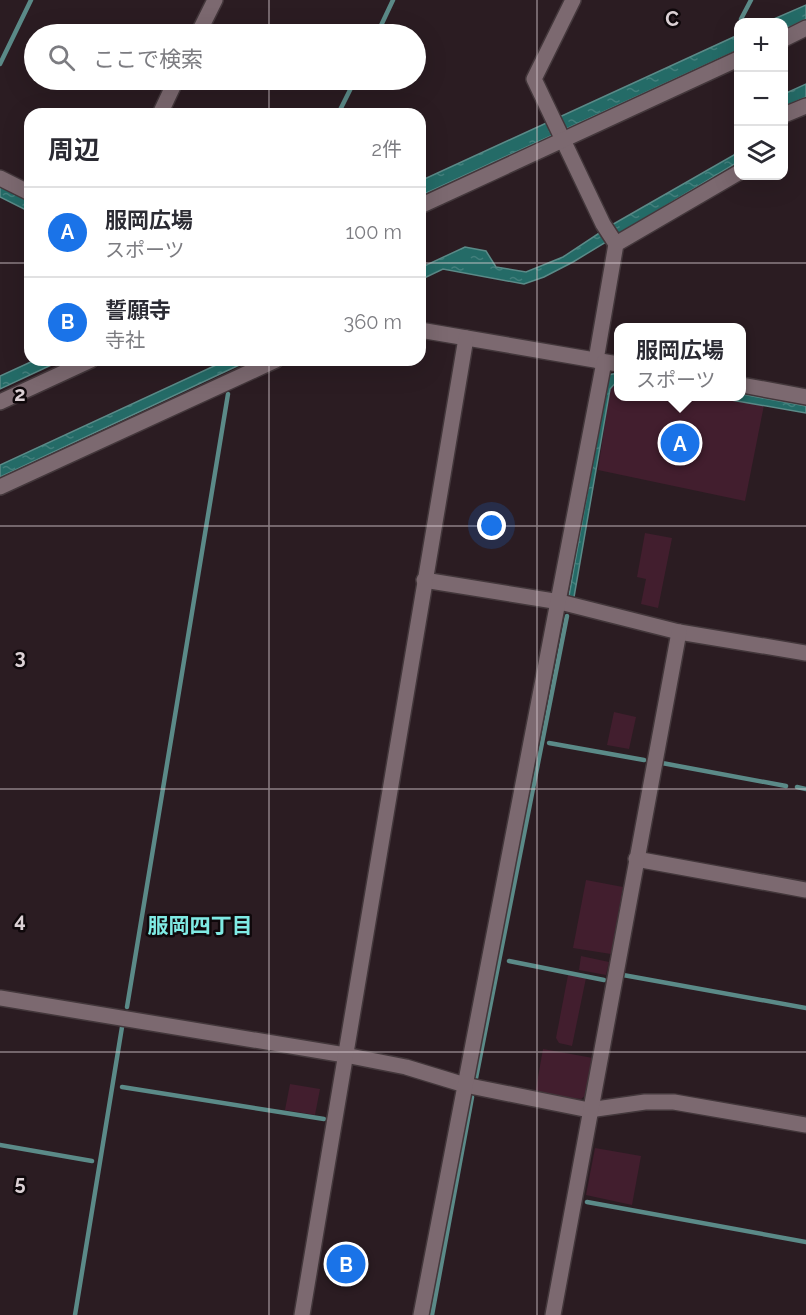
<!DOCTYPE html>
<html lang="ja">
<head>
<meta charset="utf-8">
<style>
  :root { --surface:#fff; --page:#f2f2f3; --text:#2b2b33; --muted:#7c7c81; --line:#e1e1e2; --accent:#1a73e8 }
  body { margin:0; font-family:Raleway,"Noto Sans JP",sans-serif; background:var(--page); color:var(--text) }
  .controls { position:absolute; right:18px; top:18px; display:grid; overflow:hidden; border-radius:12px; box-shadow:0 6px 24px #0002 }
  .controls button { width:54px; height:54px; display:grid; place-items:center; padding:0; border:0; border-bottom:2px solid var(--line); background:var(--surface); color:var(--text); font:30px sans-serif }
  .you { position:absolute; left:492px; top:526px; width:21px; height:21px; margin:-15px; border:4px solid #fff; border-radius:50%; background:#1a73e8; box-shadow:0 0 0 9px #1a73e833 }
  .badge { display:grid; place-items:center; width:39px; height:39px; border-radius:50%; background:var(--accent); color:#fff; font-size:20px; font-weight:700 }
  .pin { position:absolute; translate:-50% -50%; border:3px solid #fff; box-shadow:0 2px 6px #0006 }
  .popup { position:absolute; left:614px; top:323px; width:132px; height:78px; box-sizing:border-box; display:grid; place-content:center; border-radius:12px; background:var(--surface); filter:drop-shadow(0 2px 4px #0005); font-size:20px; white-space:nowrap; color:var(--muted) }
  .popup b { font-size:22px; color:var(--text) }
  .popup::after { content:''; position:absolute; left:50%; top:100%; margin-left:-12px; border:12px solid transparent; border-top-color:var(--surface) }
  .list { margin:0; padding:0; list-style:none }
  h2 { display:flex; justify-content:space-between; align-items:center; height:78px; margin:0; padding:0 24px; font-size:26px }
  h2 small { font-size:20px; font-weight:400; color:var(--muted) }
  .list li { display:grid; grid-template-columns:39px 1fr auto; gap:18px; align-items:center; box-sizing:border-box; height:90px; padding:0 24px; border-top:2px solid var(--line) }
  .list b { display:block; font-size:22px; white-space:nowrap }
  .list p { margin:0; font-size:20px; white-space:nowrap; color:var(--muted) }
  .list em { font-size:20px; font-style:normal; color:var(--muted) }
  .icon { flex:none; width:33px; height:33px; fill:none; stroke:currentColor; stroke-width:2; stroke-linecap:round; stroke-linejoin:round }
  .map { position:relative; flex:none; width:806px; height:1315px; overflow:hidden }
  .search { position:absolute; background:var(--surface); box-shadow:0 6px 24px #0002; left:24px; top:24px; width:402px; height:66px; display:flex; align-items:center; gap:15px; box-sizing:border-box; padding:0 21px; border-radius:33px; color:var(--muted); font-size:22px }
  .panel { position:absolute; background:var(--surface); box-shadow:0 6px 24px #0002; left:24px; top:108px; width:402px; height:258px; border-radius:18px }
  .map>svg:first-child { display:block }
  .garden { fill:#421e2e }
  .water { fill:url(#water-ripples); stroke:#5b8a88; stroke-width:1.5 }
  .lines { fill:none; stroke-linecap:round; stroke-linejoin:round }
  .stream { stroke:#5b8a88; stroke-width:4.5 }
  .minor-casing { stroke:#43373b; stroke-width:18 }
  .minor { stroke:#7c6970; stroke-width:15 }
  .grid { fill:none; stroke:#dcd1d5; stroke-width:1.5; stroke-opacity:0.55 }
  .labels { text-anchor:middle; stroke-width:5; stroke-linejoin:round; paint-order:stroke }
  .neighbourhood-label { font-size:21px; font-weight:bold; fill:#7feae4; stroke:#0f080b }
  .grid-label { font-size:20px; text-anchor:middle; font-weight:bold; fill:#dcd1d5; stroke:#0f080b; stroke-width:5; stroke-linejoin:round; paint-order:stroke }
</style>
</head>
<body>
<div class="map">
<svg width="806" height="1315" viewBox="0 0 806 1315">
  <defs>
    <pattern id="water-ripples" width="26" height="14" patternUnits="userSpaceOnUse" patternTransform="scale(1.5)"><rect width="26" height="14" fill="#246b67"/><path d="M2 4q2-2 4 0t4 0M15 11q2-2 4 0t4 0" fill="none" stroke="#437f7c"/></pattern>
  </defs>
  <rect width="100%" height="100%" fill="#2b1c22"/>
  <g class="garden">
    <polygon points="616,380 618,396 714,397 764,405 745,501 598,470 610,389"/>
    <polygon points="645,533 672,538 658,608 641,604 646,579 637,577"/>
    <polygon points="614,712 636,717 629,749 607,745"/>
    <polygon points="586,880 623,887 611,954 573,948"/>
    <polygon points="581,956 609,962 606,975 579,970"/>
    <polygon points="568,975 586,978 572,1046 559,1043 556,1038"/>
    <polygon points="543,1049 593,1058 586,1095 581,1099 535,1094"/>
    <polygon points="290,1084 320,1089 315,1115 285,1110"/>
    <polygon points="595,1148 641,1156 632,1205 586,1195"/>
  </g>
  <g class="water">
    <polygon points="806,5 806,19 784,30 784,22 767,22"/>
    <polygon points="738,35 738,50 420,196 420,181"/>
    <polygon points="806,84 806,97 784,107 784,94"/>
    <polygon points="738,147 738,162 573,262 544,277 524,284 443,269 420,280 420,268 465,247 486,251 496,267 526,272 563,257 610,226 734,155"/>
    <polygon points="0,183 30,199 30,212 0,197"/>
    <polygon points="35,360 62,360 0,389 0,376"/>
    <polygon points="227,360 250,360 0,477 0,465"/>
    <polygon points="618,373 618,380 610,389 574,597 569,596 608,375"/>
    <polygon points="742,394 806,406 806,413 714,397"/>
  </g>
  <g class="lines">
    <g class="stream">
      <polyline points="741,19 751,0"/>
      <polyline points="377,34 393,0"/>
      <polyline points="0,64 31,0"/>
      <polyline points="338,114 355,80"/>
      <polyline points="549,743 644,760"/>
      <polyline points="662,763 786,786"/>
      <polyline points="797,787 806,789"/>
      <polyline points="509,961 604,980"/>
      <polyline points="623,975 806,1008"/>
      <polyline points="127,1007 228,394"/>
      <polyline points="476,1078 567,616"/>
      <polyline points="122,1087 324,1119"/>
      <polyline points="0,1145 92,1161"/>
      <polyline points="587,1202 806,1242"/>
      <polyline points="75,1315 122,1027"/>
      <polyline points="432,1315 472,1097"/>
    </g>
    <defs>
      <g id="minor">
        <polyline points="573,0 534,79 603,224 616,244"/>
        <polyline points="198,34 215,0"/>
        <polyline points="784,39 806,28"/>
        <polyline points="160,114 176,80"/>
        <polyline points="784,115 806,106"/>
        <polyline points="0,178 30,193"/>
        <polyline points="420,206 738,59"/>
        <polyline points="420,330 618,364"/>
        <polyline points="596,360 616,244 738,173"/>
        <polyline points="742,385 806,397"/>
        <polyline points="0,402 91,360"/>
        <polyline points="0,487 276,360"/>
        <polyline points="424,580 560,602 679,632 806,653"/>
        <polyline points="636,859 806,890"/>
        <polyline points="0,998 345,1055 406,1067 465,1085 589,1110 645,1102 674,1102 806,1125"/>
        <polyline points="302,1315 466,338"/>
        <polyline points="421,1315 604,362"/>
        <polyline points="553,1315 679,632"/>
      </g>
    </defs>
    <use href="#minor" class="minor-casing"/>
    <use href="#minor" class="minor"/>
  </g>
  <path class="grid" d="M269,0V34M537,0V1315M269,80V114M0,263H30M420,263H806M269,360V1315M0,526H806M0,789H806M0,1052H806"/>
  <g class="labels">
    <g class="neighbourhood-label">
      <text x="200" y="933">服岡四丁目</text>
    </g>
  </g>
  <g class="grid-label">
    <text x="672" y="26">C</text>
    <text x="20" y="401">2</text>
    <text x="20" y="664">3</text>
    <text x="20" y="927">4</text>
    <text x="20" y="1190">5</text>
  </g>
</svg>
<div class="controls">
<button>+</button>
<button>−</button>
<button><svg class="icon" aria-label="layers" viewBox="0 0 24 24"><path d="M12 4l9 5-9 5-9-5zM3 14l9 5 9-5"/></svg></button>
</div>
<div class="you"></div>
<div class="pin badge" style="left:680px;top:443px">A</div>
<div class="popup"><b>服岡広場</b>スポーツ</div>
<div class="pin badge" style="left:346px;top:1264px">B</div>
<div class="search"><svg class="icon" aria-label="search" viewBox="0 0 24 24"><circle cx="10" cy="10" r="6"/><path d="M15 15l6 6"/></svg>ここで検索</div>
<section class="panel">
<h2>周辺<small>2件</small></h2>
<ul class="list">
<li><span class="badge">A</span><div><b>服岡広場</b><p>スポーツ</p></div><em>100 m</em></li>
<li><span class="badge">B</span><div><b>誓願寺</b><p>寺社</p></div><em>360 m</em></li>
</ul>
</section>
</div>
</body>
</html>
